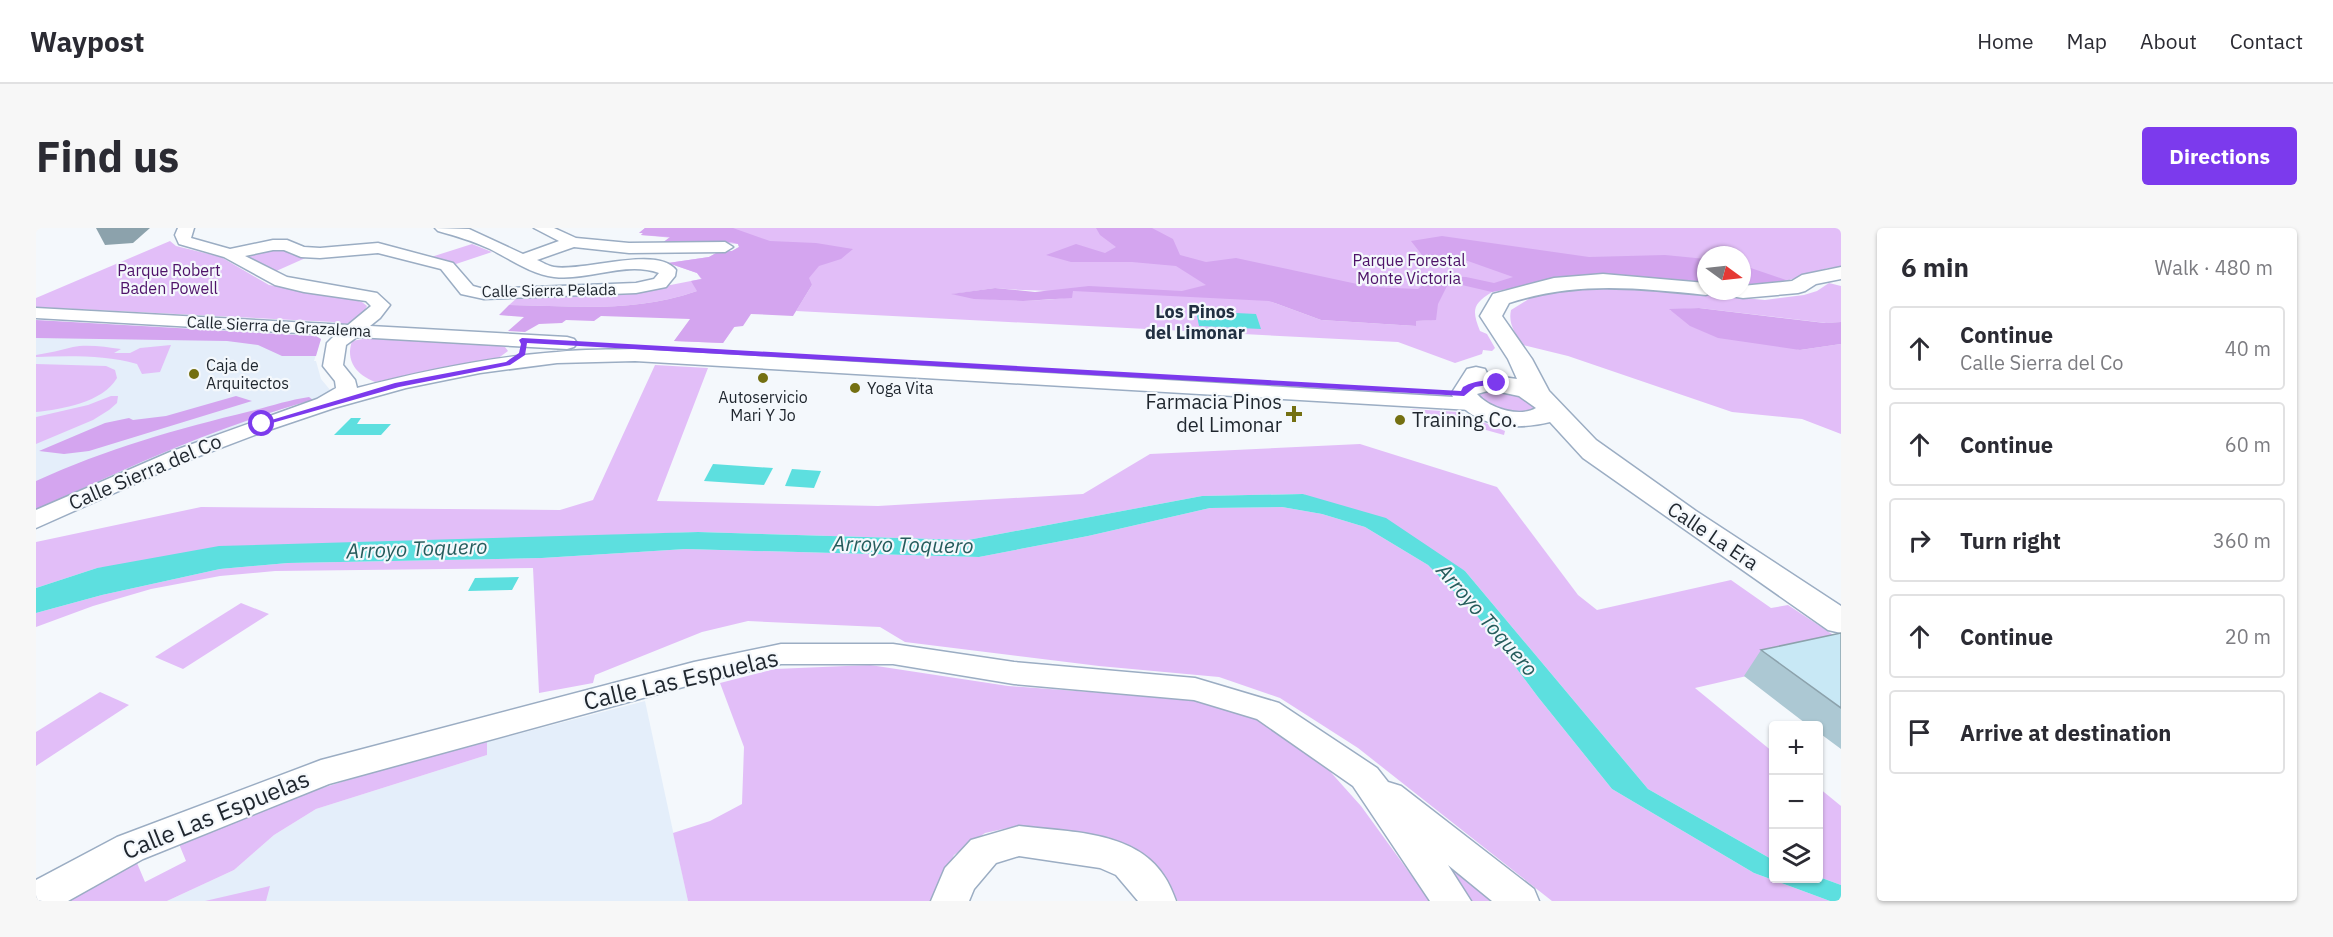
<!DOCTYPE html>
<html lang="en">
<head>
<meta charset="utf-8">
<style>
  :root { --surface:#fff; --page:#f7f7f7; --text:#2b2b33; --muted:#7c7c81; --line:#e1e1e2; --accent:#7c3aed }
  body { margin:0; font-family:"IBM Plex Sans",sans-serif; background:var(--page); color:var(--text) }
  .controls { position:absolute; right:18px; bottom:18px; display:grid; overflow:hidden; border-radius:6px; box-shadow:0 2px 4px #0004 }
  .controls button { width:54px; height:54px; display:grid; place-items:center; padding:0; border:0; border-bottom:2px solid var(--line); background:var(--surface); color:var(--text); font:30px sans-serif }
  .compass { position:absolute; left:1661px; top:18px; width:54px; height:54px; border-radius:50%; background:var(--surface); box-shadow:0 2px 4px #0004; rotate:105deg }
  .stop { position:absolute; width:18px; height:18px; margin:-14px; border:4px solid #7c3aed; border-radius:50%; background:#fff }
  .stop.end { background:#7c3aed; border-color:#fff; box-shadow:0 2px 6px #0008 }
  .list { margin:0; padding:0; list-style:none }
  h2 { display:flex; justify-content:space-between; align-items:center; height:78px; margin:0; padding:0 24px; font-size:26px }
  h2 small { font-size:20px; font-weight:400; color:var(--muted) }
  .list li { display:grid; grid-template-columns:39px 1fr auto; gap:18px; align-items:center; box-sizing:border-box; height:84px; margin:0 12px 12px; padding:0 12px; border:2px solid var(--line); border-radius:6px }
  .list b { display:block; font-size:22px; white-space:nowrap }
  .list p { margin:0; font-size:20px; white-space:nowrap; color:var(--muted) }
  .list em { font-size:20px; font-style:normal; color:var(--muted) }
  .icon { flex:none; width:33px; height:33px; fill:none; stroke:currentColor; stroke-width:2; stroke-linecap:round; stroke-linejoin:round }
  .map { position:relative; flex:none; width:1805px; height:673px; overflow:hidden; border-radius:6px }
  header { display:flex; align-items:center; gap:36px; box-sizing:border-box; height:84px; padding:0 30px; background:var(--surface); border-bottom:2px solid var(--line) }
  header strong { font-size:28px }
  nav { display:flex; gap:33px; margin-inline-start:auto; font-size:21px }
  .intro { display:flex; align-items:center; justify-content:space-between; box-sizing:border-box; height:144px; padding:0 36px }
  h1 { margin:0; font-size:42px }
  .button { padding:15px 27px; border-radius:6px; background:var(--accent); color:#fff; font-size:21px; font-weight:700 }
  main { display:flex; gap:36px; padding:0 36px }
  aside { flex:1; background:var(--surface); border-radius:6px; box-shadow:0 2px 4px #0004 }
  .map>svg:first-child { display:block }
  .built { fill:#e4eefa }
  .green { fill:#e2bef8; fill-rule:evenodd }
  .forest { fill:#d4a5ef }
  .water { fill:#5ddfdf }
  .lines { fill:none; stroke-linecap:round; stroke-linejoin:round }
  .minor-casing { stroke:#9badc3; stroke-width:3 }
  .major-casing { stroke:#9badc3; stroke-width:3 }
  .minor { fill:#fff; fill-rule:evenodd }
  .major { fill:#fff; fill-rule:evenodd }
  .wall { fill:#acc8d3 }
  .shaded-wall { fill:#8ca2ac }
  .building { fill:#c8e8f5; stroke:#8ca2ac; stroke-width:1.5 }
  .route { fill:#7c3aed }
  .poi-dot { fill:#747012; stroke:#f4f8fc; stroke-width:2 }
  .labels { text-anchor:middle; stroke-width:4.5; stroke-linejoin:round; paint-order:stroke }
  .far-park-label { font-size:16px; fill:#4e1269; stroke:#f4f8fc }
  .far-street-label { font-size:16px; fill:#1f262e; stroke:#f4f8fc }
  .far-poi-label { font-size:16px; fill:#1f262e; stroke:#f4f8fc; text-anchor:start }
  .far-neighbourhood-label { font-size:18px; font-weight:bold; fill:#212f41; stroke:#f4f8fc }
  .poi-label { font-size:20px; fill:#1f262e; stroke:#f4f8fc; text-anchor:end }
  .street-label { font-size:20px; fill:#1f262e; stroke:#f4f8fc }
  .water-label { font-size:21px; font-style:italic; fill:#255c5c; stroke:#f4f8fc }
  .near-street-label { font-size:24px; fill:#1f262e; stroke:#f4f8fc }
</style>
</head>
<body>
<header>
<strong>Waypost</strong>
<nav><a>Home</a><a>Map</a><a>About</a><a>Contact</a></nav>
</header>
<div class="intro"><h1>Find us</h1><a class="button">Directions</a></div>
<main>
<div class="map">
<svg width="1805" height="673" viewBox="0 0 1805 673">
  <rect width="100%" height="100%" fill="#f4f8fc"/>
  <g class="built">
    <polygon points="0,92 280,108 285,111 278,133 280,133 285,151 295,163 295,165 238,184 149,218 61,253 0,282"/>
    <polygon points="609,473 652,673 131,673 198,642 238,607 280,581 451,527 451,514"/>
  </g>
  <g class="green">
    <path d="M609,0H1805V39L1792,40L1734,58L1706,59V27H1670V56L1583,47H1543L1456,64C1436,76 1436,83 1444,103L1451,106L1459,120L1456,123L1447,122L1446,126L1419,135L1362,114L760,83L776,57L734,49L687,115L638,113L668,74L661,63C597,85 539,78 473,77L481,70L599,64L665,51L661,45L632,35L673,29L682,24L696,23L703,19L702,16L605,7L607,5H603ZM959,60C985,63 1010,62 1036,64V69C997,75 955,73 917,66ZM1236,74L1395,92L1380,93V98L1285,92Z"/>
    <polygon points="134,13 140,18 185,29 233,57 315,71 326,74 331,78 327,86 309,97 297,94 0,79 0,70"/>
    <polygon points="436,16 456,24 420,36 392,30"/>
    <polygon points="245,21 257,27 274,28 238,44 211,29 219,23"/>
    <path d="M1793,55L1805,58V94L1790,95L1663,80L1634,82L1764,122L1805,116V206L1766,191L1696,184L1532,128L1487,117C1479,105 1472,96 1475,82L1496,69L1518,63L1565,57L1729,72L1768,67L1781,63Z"/>
    <path d="M332,110L462,117L469,119L472,123L461,131L339,154C321,147 309,133 316,113Z"/>
    <path d="M135,117L124,144L106,146L101,136C68,127 34,128 0,129V127C13,125 25,122 37,119C51,116 70,119 85,121L78,125H94L104,120Z"/>
    <path d="M0,136L70,138L79,142L81,150C66,175 26,181 0,184Z"/>
    <polygon points="619,137 672,140 621,273 842,278 1047,266 1114,226 1324,216 1461,259 1542,367 1561,382 1695,352 1735,380 1752,377 1799,408 1805,426 1659,460 1737,524 1737,632 1612,561 1429,343 1267,266 1166,268 932,312 662,304 436,312 61,340 0,360 0,314 165,279 524,282 557,272"/>
    <path d="M1451,160L1477,162L1500,179C1484,194 1457,179 1442,169V165Z"/>
    <polygon points="75,168 82,168 81,175 73,182 57,192 0,216 0,189 52,177"/>
    <polygon points="1374,181 1423,184 1469,203 1468,207"/>
    <polygon points="1246,279 1286,286 1329,299 1392,337 1439,385 1502,469 1576,561 1718,645 1794,673 1516,673 1322,520 1244,470 1183,449 1063,438 869,414 844,399 712,393 666,404 559,447 557,455 503,465 497,340 239,343 184,348 115,361 57,378 0,399 0,385 66,367 184,341 252,335 506,330 650,321 943,329 1052,308 1174,280"/>
    <polygon points="205,375 233,386 147,441 119,429"/>
    <polygon points="834,437 972,458 1149,471 1203,483 1248,506 1282,530 1325,578 1394,673 1142,673 1113,633 1070,611 981,598 949,605 918,627 898,673 652,673 637,605 674,593 706,576 708,519 684,455 739,441"/>
    <polygon points="64,464 93,477 0,538 0,504"/>
    <polygon points="451,514 451,527 280,581 238,607 198,642 131,673 29,673 101,635 109,654 150,633 143,616 280,562 369,534"/>
    <polygon points="1783,560 1805,578 1805,657 1783,649"/>
    <polygon points="1402,629 1460,673 1435,673"/>
    <polygon points="234,658 230,673 169,673"/>
  </g>
  <g class="forest">
    <path d="M609,0H697L734,13L780,15L817,21L805,31L783,38L773,50L776,57L757,88L715,86L707,98L698,99L687,115L638,113L654,91L565,88L558,93L530,92L526,95L503,96L489,104L472,103L488,89L463,87L473,77C539,78 597,85 661,63L655,53L666,51L661,45L632,35L673,29L682,24L696,23L703,19L702,16L695,14L622,18L634,9L605,7L607,5H603Z"/>
    <polygon points="1060,0 1116,0 1137,11 1144,27 1170,34 1200,30 1335,59 1382,61 1398,48 1430,49 1458,55 1477,49 1415,27 1386,27 1375,13 1406,8 1553,29 1629,27 1670,31 1670,56 1583,47 1543,47 1456,64 1413,54 1402,76 1400,92 1380,93 1380,98 1285,92 1233,73 1037,63 1036,70 987,73 938,71 915,66 959,60 999,64 1053,58 1146,63 1170,57 1140,38 1096,34 1035,34 1010,27 1040,16 1069,25 1080,19 1064,7"/>
    <polygon points="1706,37 1750,52 1734,58 1706,59"/>
    <polygon points="1663,80 1789,95 1805,94 1805,116 1764,122 1682,110 1654,98 1633,81"/>
    <polygon points="0,92 280,108 285,111 280,128 246,128 222,117 191,113 0,110"/>
    <polygon points="200,168 216,173 53,223 28,226 3,223 69,195 93,190 97,192 130,188"/>
    <path d="M273,169L277,172C184,197 87,241 0,282V253C70,221 141,201 215,183C235,178 253,172 273,169Z"/>
  </g>
  <g class="water">
    <polygon points="1160,83 1220,86 1225,101 1163,98"/>
    <polygon points="315,190 325,190 321,196 355,196 345,207 298,207"/>
    <polygon points="677,236 737,240 728,257 668,253"/>
    <polygon points="756,241 785,243 778,260 749,258"/>
    <polygon points="1267,266 1350,290 1429,343 1612,561 1737,632 1738,650 1782,650 1783,649 1805,657 1805,673 1794,673 1718,645 1576,561 1502,469 1439,385 1392,337 1329,299 1286,286 1246,279 1174,280 1052,308 943,329 650,321 506,330 252,335 184,341 66,367 0,385 0,360 61,340 183,318 662,304 932,312 1166,268"/>
    <polygon points="483,349 476,362 432,363 439,350"/>
  </g>
  <g class="lines">
    <defs>
      <g id="minor">
        <path d="M142,0H158L155,10L194,21L237,12H251L268,19L284,20L342,15L417,35L437,58L448,61L600,55L618,51L623,45C589,33 553,53 518,49C495,46 474,31 454,21C437,13 420,8 402,3L399,0L433,1L487,26L523,13L498,0H518L540,10L593,15L689,14L697,19L689,24L593,25L538,19L501,32C506,34 512,38 518,39C547,44 621,17 640,42L639,48L630,59L600,65L448,71L425,66L405,41L342,25L284,30L265,29L248,22H237L209,28L251,49L341,65L354,77L344,90L334,98L531,109L538,111L541,115L538,119L531,121L321,109L310,117L307,137L319,152L321,160C387,143 453,129 521,124C547,121 573,122 599,121L1435,170L1443,171L1446,176L1443,181L1435,182L599,133L521,135L444,145L370,160L298,180L224,205L150,233L0,300V282L134,224L281,171L300,160L299,153L287,138L291,115L299,107L0,90V80L312,97L335,78L330,73L268,64L239,57L188,29L143,16L139,7Z"/>
        <polygon points="745,416 857,416 978,434 1159,450 1243,475 1341,540 1352,554 1365,558 1498,661 1503,673 1456,673 1412,637 1435,673 1394,673 1317,558 1221,491 1158,472 978,456 857,436 745,436 658,456 293,556 107,631 32,673 0,673 0,652 81,609 285,532 658,434"/>
        <path d="M983,598C1030,604 1099,602 1128,648C1133,655 1137,665 1140,673H1102L1080,647L1064,640L983,628L960,635L938,661L933,673H895L909,640L935,612Z"/>
      </g>
      <g id="major">
        <polygon points="1805,39 1805,51 1780,56 1769,63 1762,65 1707,70 1688,67 1684,63 1706,63 1706,58 1756,53 1766,47"/>
        <path d="M1567,46L1670,55V63H1679L1670,67C1600,60 1542,53 1473,75L1466,88L1496,131L1513,163L1560,212L1660,283L1805,378V405L1792,402L1547,230L1514,194C1478,203 1437,199 1415,166L1431,141L1440,139L1449,141L1452,147L1481,151L1472,131L1444,88L1457,66L1518,50ZM1455,162L1483,168L1500,180C1483,190 1453,180 1441,166Z"/>
      </g>
    </defs>
    <use href="#minor" class="minor-casing"/>
    <use href="#major" class="major-casing"/>
    <use href="#minor" class="minor"/>
    <use href="#major" class="major"/>
  </g>
  <polygon class="wall" points="1805,405 1805,521 1782,504 1782,498 1773,498 1708,448 1725,422"/>
  <polygon class="shaded-wall" points="60,0 114,0 97,15 69,17"/>
  <polygon class="building" points="1805,405 1805,480 1725,422"/>
  <path class="route" d="M486,110L1425,163L1427,159C1437,153 1455,150 1465,155L1439,159L1428,168L491,115L489,127L474,137L363,159L229,197L222,196L359,155L470,134L483,125L485,116L483,112Z"/>
  <g class="poi-dot">
    <circle cx="158" cy="146" r="6"/>
    <circle cx="727" cy="150" r="6"/>
    <circle cx="819" cy="160" r="6"/>
    <path d="M1255 177h6v6h6v6h-6v6h-6v-6h-6v-6h6z"/>
    <circle cx="1364" cy="192" r="6"/>
  </g>
  <g class="labels">
    <g class="far-park-label">
      <text x="1373" y="38">Parque Forestal<tspan x="1373" dy="18">Monte Victoria</tspan></text>
      <text x="133" y="48">Parque Robert<tspan x="133" dy="18">Baden Powell</tspan></text>
    </g>
    <g class="far-street-label">
      <text transform="translate(513 62) rotate(-1)" y="6">Calle Sierra Pelada</text>
      <text transform="translate(243 98) rotate(3)" y="6">Calle Sierra de Grazalema</text>
    </g>
    <g class="far-poi-label">
      <text x="170" y="143">Caja de<tspan x="170" dy="18">Arquitectos</tspan></text>
      <text x="831" y="166">Yoga Vita</text>
      <text x="727" y="175" text-anchor="middle">Autoservicio<tspan x="727" dy="18">Mari Y Jo</tspan></text>
    </g>
    <g class="far-neighbourhood-label">
      <text x="1159" y="90">Los Pinos<tspan x="1159" dy="21">del Limonar</tspan></text>
    </g>
    <g class="poi-label">
      <text x="1246" y="181">Farmacia Pinos<tspan x="1246" dy="23">del Limonar</tspan></text>
      <text x="1376" y="199" text-anchor="start">Training Co.</text>
    </g>
    <g class="street-label">
      <text transform="translate(109 244) rotate(-23)" y="7">Calle Sierra del Co</text>
      <text transform="translate(1677 308) rotate(34)" y="7">Calle La Era</text>
    </g>
    <g class="water-label">
      <text transform="translate(867 317) rotate(1)" y="7">Arroyo Toquero</text>
      <text transform="translate(381 321) rotate(-2)" y="7">Arroyo Toquero</text>
      <text transform="translate(1451 392) rotate(49)" y="7">Arroyo Toquero</text>
    </g>
    <g class="near-street-label">
      <text transform="translate(645 452) rotate(-13)" y="8">Calle Las Espuelas</text>
      <text transform="translate(180 587) rotate(-22)" y="8">Calle Las Espuelas</text>
    </g>
  </g>
</svg>
<div class="controls">
<button>+</button>
<button>−</button>
<button><svg class="icon" aria-label="layers" viewBox="0 0 24 24"><path d="M12 4l9 5-9 5-9-5zM3 14l9 5 9-5"/></svg></button>
</div>
<svg class="compass" viewBox="-18 -18 36 36"><path d="M0-13l5 13h-10z" fill="#e53935"/><path d="M0 13l5-13h-10z" fill="#7c7c81"/></svg>
<div class="stop" style="left:226px;top:196px"></div>
<div class="stop end" style="left:1461px;top:155px"></div>
</div>
<aside>
<h2>6 min<small>Walk · 480 m</small></h2>
<ul class="list">
<li><svg class="icon" aria-label="ahead" viewBox="0 0 24 24"><path d="M12 20V5M6 11l6-6 6 6"/></svg><div><b>Continue</b><p>Calle Sierra del Co</p></div><em>40 m</em></li>
<li><svg class="icon" aria-label="ahead" viewBox="0 0 24 24"><path d="M12 20V5M6 11l6-6 6 6"/></svg><div><b>Continue</b></div><em>60 m</em></li>
<li><svg class="icon" aria-label="right" viewBox="0 0 24 24"><path d="M7 20v-9h11M14 6l5 5-5 5"/></svg><div><b>Turn right</b></div><em>360 m</em></li>
<li><svg class="icon" aria-label="ahead" viewBox="0 0 24 24"><path d="M12 20V5M6 11l6-6 6 6"/></svg><div><b>Continue</b></div><em>20 m</em></li>
<li><svg class="icon" aria-label="arrive" viewBox="0 0 24 24"><path d="M6 21V4h12l-3 4 3 4H6"/></svg><div><b>Arrive at destination</b></div></li>
</ul>
</aside>
</main>
</body>
</html>
